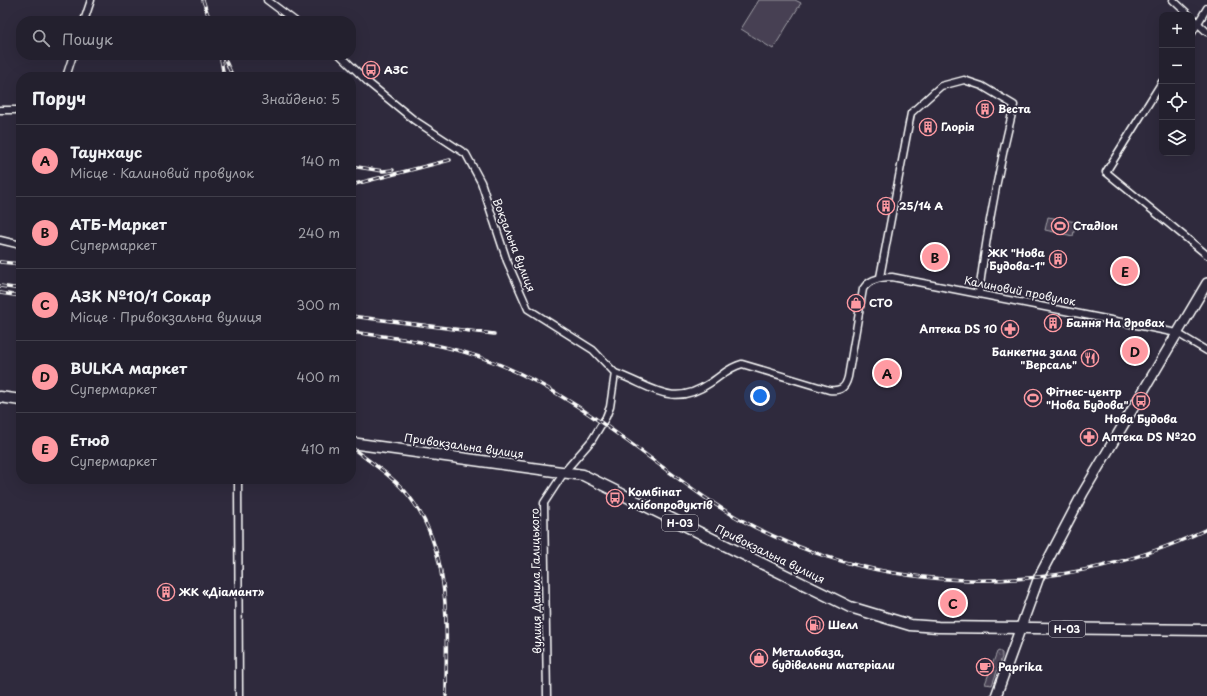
<!DOCTYPE html>
<html lang="uk">
<head>
<meta charset="utf-8">
<style>
  :root { --surface:#23202e; --page:#2b2836; --text:#f1f3f6; --muted:#a3a3aa; --line:#403e4a; --accent:#ff9aa2 }
  body { margin:0; font-family:"Playpen Sans",sans-serif; background:var(--page); color:var(--text) }
  .controls { position:absolute; right:12px; top:12px; display:grid; overflow:hidden; border-radius:8px; box-shadow:0 4px 16px #0002 }
  .controls button { width:36px; height:36px; display:grid; place-items:center; padding:0; border:0; border-bottom:1px solid var(--line); background:var(--surface); color:var(--text); font:20px sans-serif }
  .you { position:absolute; left:760px; top:396px; width:14px; height:14px; margin:-10px; border:3px solid #fff; border-radius:50%; background:#1a73e8; box-shadow:0 0 0 6px #1a73e833 }
  .badge { display:grid; place-items:center; width:26px; height:26px; border-radius:50%; background:var(--accent); color:#111; font-size:13px; font-weight:700 }
  .pin { position:absolute; translate:-50% -50%; border:2px solid #fff; box-shadow:0 1px 4px #0006 }
  .list { margin:0; padding:0; list-style:none }
  h2 { display:flex; justify-content:space-between; align-items:center; height:52px; margin:0; padding:0 16px; font-size:17px }
  h2 small { font-size:13px; font-weight:400; color:var(--muted) }
  .list li { display:grid; grid-template-columns:26px 1fr auto; gap:12px; align-items:center; box-sizing:border-box; height:72px; padding:0 16px; border-top:1px solid var(--line) }
  .list b { display:block; font-size:15px; white-space:nowrap }
  .list p { margin:0; font-size:13px; white-space:nowrap; color:var(--muted) }
  .list em { font-size:13px; font-style:normal; color:var(--muted) }
  .icon { flex:none; width:22px; height:22px; fill:none; stroke:currentColor; stroke-width:2; stroke-linecap:round; stroke-linejoin:round }
  .map { position:relative; flex:none; width:1207px; height:696px; overflow:hidden }
  .search { position:absolute; background:var(--surface); box-shadow:0 4px 16px #0002; left:16px; top:16px; width:340px; height:44px; display:flex; align-items:center; gap:10px; box-sizing:border-box; padding:0 14px; border-radius:16px; color:var(--muted); font-size:15px }
  .panel { position:absolute; background:var(--surface); box-shadow:0 4px 16px #0002; left:16px; top:72px; width:340px; height:412px; border-radius:16px }
  .map>svg:first-child { display:block }
  .grass { fill:url(#grass-tufts); stroke:#a2a0a8 }
  .pitch { fill:#464152; stroke:#a2a0a8 }
  .lines { fill:none; stroke-linecap:round; stroke-linejoin:round }
  .street-casing { stroke:#fff; stroke-width:9 }
  .secondary-casing { stroke:#fff; stroke-width:12 }
  .primary-casing { stroke:#fff; stroke-width:13 }
  .street { stroke:#2f2a3d; stroke-width:6 }
  .secondary { stroke:#2f2a3d; stroke-width:9 }
  .primary { stroke:#2f2a3d; stroke-width:10 }
  .rail-casing { stroke:#fff; stroke-width:3.5 }
  .rail { stroke:#2f2a3d; stroke-width:2; stroke-dasharray:6; stroke-linecap:butt }
  .labels { text-anchor:middle; stroke-width:3.5; stroke-linejoin:round; paint-order:stroke }
  .shield { fill:#2f2a3d; stroke:#c1bfc5; stroke-width:1 }
  .shield-label { font-size:10px; font-weight:bold; fill:#fff }
  .poi-label { font-size:11px; font-weight:bold; fill:#fff; stroke:#2f2a3d; text-anchor:start }
  .street-label { font-size:11px; fill:#fff; stroke:#2f2a3d }
</style>
</head>
<body>
<div class="map">
<svg width="1207" height="696" viewBox="0 0 1207 696">
  <defs>
    <pattern id="grass-tufts" width="24" height="20" patternUnits="userSpaceOnUse"><rect width="24" height="20" fill="#464152"/><path d="M3 7l-1-3M5 7V3M7 7l1-3M15 17l-1-3M17 17v-4M19 17l1-3" fill="none" stroke="#625e6c"/></pattern>
  </defs>
  <rect width="100%" height="100%" fill="#2f2a3d"/>
  <filter id="ink" filterUnits="userSpaceOnUse"><feTurbulence type="fractalNoise" baseFrequency=".025" numOctaves="2"/><feDisplacementMap in="SourceGraphic" scale="8" xChannelSelector="R" yChannelSelector="G"/><feConvolveMatrix kernelMatrix="1 2 1 2 8 2 1 2 1" color-interpolation-filters="sRGB"/></filter>
  <g filter="url(#ink)">
    <polygon class="grass" points="999,651 1002,653 1002,657 992,685 985,684 997,652"/>
    <g class="pitch">
      <polygon points="759,0 795,0 801,3 773,49 741,29"/>
      <polygon points="1048,217 1076,222 1073,236 1045,230"/>
    </g>
    <g class="lines">
      <defs>
        <g id="street">
          <polyline points="267,0 295,21"/>
          <polyline points="1173,0 1189,15"/>
          <polyline points="1192,18 1207,32"/>
          <polyline points="84,21 91,0"/>
          <polyline points="1192,33 1207,8"/>
          <polyline points="340,55 370,84 414,120 466,154 481,182 507,261 528,309 593,350 615,373 610,407 606,417 592,440 565,471 544,503 547,696"/>
          <polyline points="66,77 73,55"/>
          <polyline points="1162,82 1106,172 1207,255"/>
          <polyline points="0,110 21,110"/>
          <polyline points="0,240 21,245"/>
          <path d="M880,277L911,113L941,86L964,80L982,86L1014,105C999,167 987,229 979,293"/>
          <path d="M615,373C652,386 672,409 710,383C721,376 729,367 742,364L829,390C840,391 845,389 848,377L863,289C869,279 881,277 892,277L1177,333L1207,351"/>
          <polyline points="238,479 239,696"/>
        </g>
        <polyline id="secondary" points="996,696 1039,577 1083,493 1207,283"/>
        <g id="primary">
          <polyline points="0,397 21,400"/>
          <polyline points="351,443 583,475 850,607 910,625 938,627 1207,630"/>
        </g>
      </defs>
      <use href="#street" class="street-casing"/>
      <use href="#secondary" class="secondary-casing"/>
      <use href="#primary" class="primary-casing"/>
      <use href="#street" class="street"/>
      <use href="#secondary" class="secondary"/>
      <use href="#primary" class="primary"/>
      <defs>
        <g id="rail">
          <polyline points="203,0 210,21"/>
          <polyline points="223,55 233,77"/>
          <polyline points="221,59 224,77"/>
          <polyline points="351,166 383,171 393,170"/>
          <polyline points="351,185 450,160"/>
          <polyline points="0,262 21,264"/>
          <polyline points="0,286 21,289"/>
          <polyline points="0,293 21,296"/>
          <polyline points="351,316 494,334"/>
          <path d="M351,332C400,338 449,344 496,363C574,394 641,454 710,501C856,598 1051,604 1207,529"/>
          <path d="M351,447C370,462 394,477 409,496C453,553 446,629 446,696"/>
        </g>
      </defs>
      <use href="#rail" class="rail-casing"/>
      <use href="#rail" class="rail"/>
    </g>
  </g>
  <defs>
    <symbol id="bus-ring" viewBox="-11 -11 22 22"><circle r="9.5" fill="#2f2a3d" stroke="#ff9aa2" stroke-width="1.5"/><path d="M-5-6H5V4H4V6H2V4H-2V6H-4V4H-5ZM-3.5-4V0h7V-4ZM-3.5 1.2v1.5H-2V1.2ZM2 1.2v1.5H3.5V1.2Z" fill="#ff9aa2"/></symbol>
    <symbol id="building-ring" viewBox="-11 -11 22 22"><circle r="9.5" fill="#2f2a3d" stroke="#ff9aa2" stroke-width="1.5"/><path d="M-4-6H4V6H1V3H-1V6H-4ZM-2.5-4.3h1.7v1.8h-1.7ZM.8-4.3h1.7v1.8H.8ZM-2.5-1h1.7V.8h-1.7ZM.8-1h1.7V.8H.8Z" fill="#ff9aa2"/></symbol>
    <symbol id="stadium-ring" viewBox="-11 -11 22 22"><circle r="9.5" fill="#2f2a3d" stroke="#ff9aa2" stroke-width="1.5"/><path d="M0-5a6.5 5 0 1 0 0 10a6.5 5 0 1 0 0-10ZM-3.5-1.8h7v3.6h-7Z" fill="#ff9aa2"/></symbol>
    <symbol id="shop-ring" viewBox="-11 -11 22 22"><circle r="9.5" fill="#2f2a3d" stroke="#ff9aa2" stroke-width="1.5"/><path d="M-5-2.5h2.3a2.7 3.5 0 0 1 5.4 0H5L5.5 6h-11ZM-1.5-2.5h3a1.5 2.3 0 0 0-3 0Z" fill="#ff9aa2"/></symbol>
    <symbol id="pharmacy-ring" viewBox="-11 -11 22 22"><circle r="9.5" fill="#2f2a3d" stroke="#ff9aa2" stroke-width="1.5"/><path d="M-2-6h4v4h4v4h-4v4h-4v-4h-4v-4h4Z" fill="#ff9aa2"/></symbol>
    <symbol id="restaurant-ring" viewBox="-11 -11 22 22"><circle r="9.5" fill="#2f2a3d" stroke="#ff9aa2" stroke-width="1.5"/><path d="M-5-6h1v4h1v-4h1v4h1v-4h1v5L-1.5 .5V6h-2V.5L-5-1ZM5-6V6H3V1.5H1.5Q1.5-4 5-6Z" fill="#ff9aa2"/></symbol>
    <symbol id="fuel-ring" viewBox="-11 -11 22 22"><circle r="9.5" fill="#2f2a3d" stroke="#ff9aa2" stroke-width="1.5"/><path d="M-5.5-6h7V0h2V4h1.3V-2.5L3-4.5l.8-.8L6-3V5H2.5V1h-1V6h-7ZM-4.2-4.7v3.2H.2V-4.7Z" fill="#ff9aa2"/></symbol>
    <symbol id="cafe-ring" viewBox="-11 -11 22 22"><circle r="9.5" fill="#2f2a3d" stroke="#ff9aa2" stroke-width="1.5"/><path d="M-5.5-4.5H6V0H3Q3 3.5 0 3.5H-2.5Q-5.5 3.5-5.5 0ZM3-3.2v2h1.7v-2ZM-6 4.5H4V6H-6Z" fill="#ff9aa2"/></symbol>
  </defs>
  <g fill-rule="evenodd">
    <use href="#bus-ring" x="361" y="60" width="20" height="20"/>
    <use href="#building-ring" x="975" y="99" width="20" height="20"/>
    <use href="#building-ring" x="918" y="117" width="20" height="20"/>
    <use href="#building-ring" x="876" y="196" width="20" height="20"/>
    <use href="#stadium-ring" x="1050" y="216" width="20" height="20"/>
    <use href="#building-ring" x="1048" y="249" width="20" height="20"/>
    <use href="#shop-ring" x="846" y="293" width="20" height="20"/>
    <use href="#building-ring" x="1043" y="313" width="20" height="20"/>
    <use href="#pharmacy-ring" x="1000" y="319" width="20" height="20"/>
    <use href="#restaurant-ring" x="1080" y="348" width="20" height="20"/>
    <use href="#stadium-ring" x="1023" y="388" width="20" height="20"/>
    <use href="#bus-ring" x="1131" y="391" width="20" height="20"/>
    <use href="#pharmacy-ring" x="1079" y="427" width="20" height="20"/>
    <use href="#bus-ring" x="605" y="488" width="20" height="20"/>
    <use href="#building-ring" x="156" y="582" width="20" height="20"/>
    <use href="#fuel-ring" x="805" y="615" width="20" height="20"/>
    <use href="#shop-ring" x="749" y="648" width="20" height="20"/>
    <use href="#cafe-ring" x="975" y="657" width="20" height="20"/>
  </g>
  <g class="labels">
    <g class="shield">
      <rect x="662" y="515" width="36" height="16" rx="3"/>
      <rect x="1049" y="621" width="36" height="16" rx="3"/>
    </g>
    <g class="shield-label">
      <text x="680" y="527">Н-03</text>
      <text x="1067" y="633">Н-03</text>
    </g>
    <g class="poi-label">
      <text x="384" y="74">АЗС</text>
      <text x="998" y="113">Веста</text>
      <text x="941" y="131">Глорія</text>
      <text x="899" y="210">25/14 А</text>
      <text x="1073" y="230">Стадіон</text>
      <text x="1045" y="257" text-anchor="end">ЖК "Нова<tspan x="1045" dy="13">Будова-1"</tspan></text>
      <text x="869" y="307">СТО</text>
      <text x="1066" y="327">Бання На дровах</text>
      <text x="997" y="333" text-anchor="end">Аптека DS 10</text>
      <text x="1077" y="356" text-anchor="end">Банкетна зала<tspan x="1077" dy="13">"Версаль"</tspan></text>
      <text x="1046" y="396">Фітнес-центр<tspan x="1046" dy="13">"Нова Будова"</tspan></text>
      <text x="1141" y="423" text-anchor="middle">Нова Будова</text>
      <text x="1102" y="441">Аптека DS №20</text>
      <text x="628" y="496">Комбінат<tspan x="628" dy="13">хлібопродуктів</tspan></text>
      <text x="179" y="596">ЖК «Діамант»</text>
      <text x="828" y="629">Шелл</text>
      <text x="772" y="656">Металобаза,<tspan x="772" dy="13">будівельни матеріали</tspan></text>
      <text x="998" y="671">Paprika</text>
    </g>
    <g class="street-label">
      <text transform="translate(514 245) rotate(69)" y="4">Вокзальна вулиця</text>
      <text transform="translate(1020 291) rotate(11)" y="4">Калиновий провулок</text>
      <text transform="translate(464 446) rotate(8)" y="4">Привокзальна вулиця</text>
      <text transform="translate(770 554) rotate(26)" y="4">Привокзальна вулиця</text>
      <text transform="translate(536 581) rotate(-91)" y="4">вулиця Данила Галицького</text>
    </g>
  </g>
</svg>
<div class="controls">
<button>+</button>
<button>−</button>
<button><svg class="icon" aria-label="locate" viewBox="0 0 24 24"><circle cx="12" cy="12" r="6"/><path d="M12 2v4M12 18v4M2 12h4M18 12h4"/></svg></button>
<button><svg class="icon" aria-label="layers" viewBox="0 0 24 24"><path d="M12 4l9 5-9 5-9-5zM3 14l9 5 9-5"/></svg></button>
</div>
<div class="you"></div>
<div class="pin badge" style="left:887px;top:373px">A</div>
<div class="pin badge" style="left:935px;top:257px">B</div>
<div class="pin badge" style="left:953px;top:603px">C</div>
<div class="pin badge" style="left:1135px;top:351px">D</div>
<div class="pin badge" style="left:1125px;top:271px">E</div>
<div class="search"><svg class="icon" aria-label="search" viewBox="0 0 24 24"><circle cx="10" cy="10" r="6"/><path d="M15 15l6 6"/></svg>Пошук</div>
<section class="panel">
<h2>Поруч<small>Знайдено: 5</small></h2>
<ul class="list">
<li><span class="badge">A</span><div><b>Таунхаус</b><p>Місце · Калиновий провулок</p></div><em>140 m</em></li>
<li><span class="badge">B</span><div><b>АТБ-Маркет</b><p>Супермаркет</p></div><em>240 m</em></li>
<li><span class="badge">C</span><div><b>АЗК №10/1 Сокар</b><p>Місце · Привокзальна вулиця</p></div><em>300 m</em></li>
<li><span class="badge">D</span><div><b>BULKA маркет</b><p>Супермаркет</p></div><em>400 m</em></li>
<li><span class="badge">E</span><div><b>Етюд</b><p>Супермаркет</p></div><em>410 m</em></li>
</ul>
</section>
</div>
</body>
</html>
